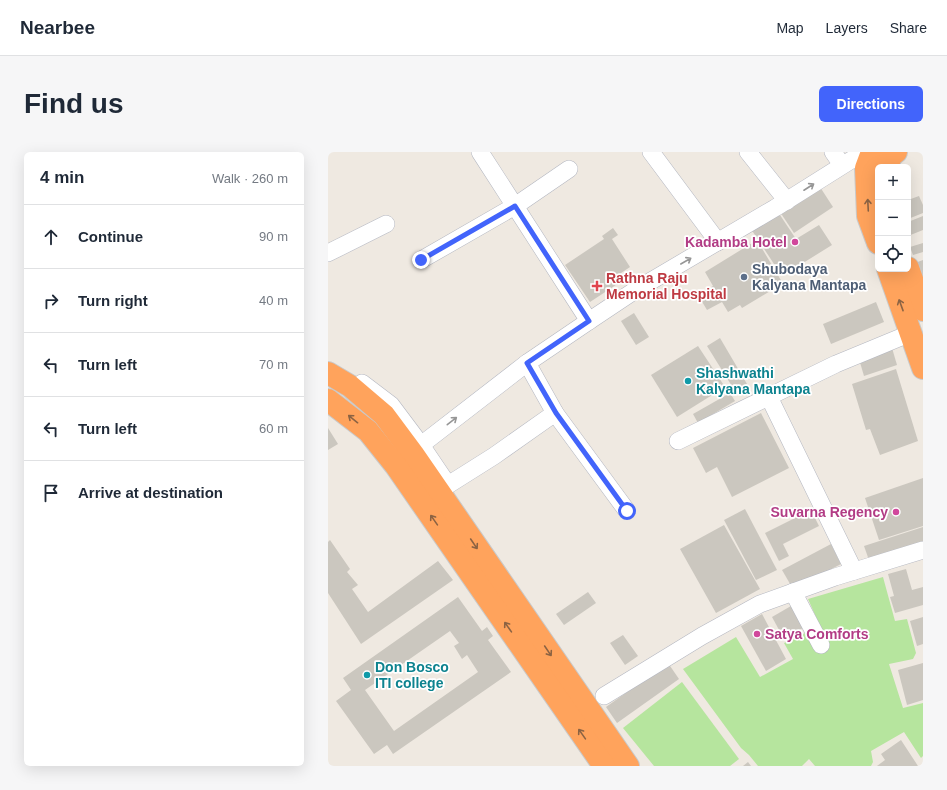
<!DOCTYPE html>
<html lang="en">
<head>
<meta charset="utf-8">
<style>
  :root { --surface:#fff; --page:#f6f6f7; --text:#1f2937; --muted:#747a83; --line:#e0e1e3; --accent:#4264fb }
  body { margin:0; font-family:Helvetica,sans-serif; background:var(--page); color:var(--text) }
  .controls { position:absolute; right:12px; top:12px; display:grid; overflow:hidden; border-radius:6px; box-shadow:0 4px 16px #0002 }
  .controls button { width:36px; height:36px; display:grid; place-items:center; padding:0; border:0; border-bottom:1px solid var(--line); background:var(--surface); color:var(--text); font:20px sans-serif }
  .stop { position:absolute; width:12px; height:12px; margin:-9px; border:3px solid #4264fb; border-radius:50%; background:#fff }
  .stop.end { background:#4264fb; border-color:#fff; box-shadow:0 1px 4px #0008 }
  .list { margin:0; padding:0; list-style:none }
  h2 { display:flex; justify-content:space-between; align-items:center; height:52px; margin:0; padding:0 16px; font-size:17px }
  h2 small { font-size:13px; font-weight:400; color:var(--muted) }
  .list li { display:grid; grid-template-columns:26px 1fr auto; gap:12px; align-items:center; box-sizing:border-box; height:64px; padding:0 16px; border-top:1px solid var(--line) }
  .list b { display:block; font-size:15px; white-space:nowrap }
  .list em { font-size:13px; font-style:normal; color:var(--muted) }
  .icon { flex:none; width:22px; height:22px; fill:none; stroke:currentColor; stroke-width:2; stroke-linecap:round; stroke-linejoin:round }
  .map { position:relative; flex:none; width:595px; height:614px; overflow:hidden; border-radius:6px }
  header { display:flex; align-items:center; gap:24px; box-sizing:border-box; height:56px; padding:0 20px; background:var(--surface); border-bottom:1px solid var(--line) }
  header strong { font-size:19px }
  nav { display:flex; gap:22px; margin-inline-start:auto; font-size:14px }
  .intro { display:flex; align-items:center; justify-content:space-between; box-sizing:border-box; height:96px; padding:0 24px }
  h1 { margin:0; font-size:28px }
  .button { padding:10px 18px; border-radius:6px; background:var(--accent); color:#fff; font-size:14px; font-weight:700 }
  main { display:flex; gap:24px; padding:0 24px }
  aside { flex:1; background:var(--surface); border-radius:6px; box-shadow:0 4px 16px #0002 }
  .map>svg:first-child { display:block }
  .green { fill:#b6e59e }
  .building { fill:#cbc7bf; fill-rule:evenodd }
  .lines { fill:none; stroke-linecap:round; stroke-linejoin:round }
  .minor-casing { stroke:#b4b7c1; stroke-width:18 }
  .highway-casing { stroke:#c9c9c9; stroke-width:24 }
  .minor { stroke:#fff; stroke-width:17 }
  .highway { stroke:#ffa35c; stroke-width:22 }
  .oneway { stroke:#969696 }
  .oneway2 { stroke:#8c6343 }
  .route { stroke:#4264fb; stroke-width:5 }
  .hotel-dot { fill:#d1479c; stroke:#fff; stroke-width:1.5 }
  .service-dot { fill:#5c6f8a; stroke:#fff; stroke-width:1.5 }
  .health-dot { fill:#e0444e; stroke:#fff; stroke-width:1.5 }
  .culture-dot { fill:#0f9aa8; stroke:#fff; stroke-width:1.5 }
  .labels { text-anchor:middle; stroke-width:3.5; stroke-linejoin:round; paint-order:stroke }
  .hotel-label { font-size:14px; font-weight:bold; fill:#b23c85; stroke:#fff; text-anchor:end }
  .service-label { font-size:14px; font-weight:bold; fill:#4e5e75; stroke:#fff; text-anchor:start }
  .health-label { font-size:14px; font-weight:bold; fill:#be3a42; stroke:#fff; text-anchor:start }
  .culture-label { font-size:14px; font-weight:bold; fill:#0d838f; stroke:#fff; text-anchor:start }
</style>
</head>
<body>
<header>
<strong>Nearbee</strong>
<nav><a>Map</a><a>Layers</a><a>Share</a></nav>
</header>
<div class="intro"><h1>Find us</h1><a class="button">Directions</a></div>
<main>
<aside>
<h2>4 min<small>Walk · 260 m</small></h2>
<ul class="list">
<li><svg class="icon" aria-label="ahead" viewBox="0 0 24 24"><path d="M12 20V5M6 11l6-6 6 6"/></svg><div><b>Continue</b></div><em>90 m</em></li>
<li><svg class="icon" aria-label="right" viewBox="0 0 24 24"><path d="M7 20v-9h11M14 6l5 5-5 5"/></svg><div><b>Turn right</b></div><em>40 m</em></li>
<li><svg class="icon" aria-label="left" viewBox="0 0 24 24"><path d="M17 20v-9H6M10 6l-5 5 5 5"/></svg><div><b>Turn left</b></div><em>70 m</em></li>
<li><svg class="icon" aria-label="left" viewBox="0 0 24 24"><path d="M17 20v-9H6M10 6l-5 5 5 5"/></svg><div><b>Turn left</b></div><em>60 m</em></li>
<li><svg class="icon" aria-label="arrive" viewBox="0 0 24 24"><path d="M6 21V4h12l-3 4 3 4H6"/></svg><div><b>Arrive at destination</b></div></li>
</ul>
</aside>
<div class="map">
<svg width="595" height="614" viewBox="0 0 595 614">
  <rect width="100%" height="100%" fill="#efe9e1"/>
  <g class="green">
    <polygon points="555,425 567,469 579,467 588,501 585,507 561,512 575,556 595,551 595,604 593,606 576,580 543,599 545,610 543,614 487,614 481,607 474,614 430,614 421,603 413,596 355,517 408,485 432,525 465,507 456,491 492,474 480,447"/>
    <polygon points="354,530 411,607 402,614 326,614 295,576"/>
  </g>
  <g class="building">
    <polygon points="492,35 505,55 466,81 452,60"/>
    <polygon points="591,44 595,53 595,61 580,67 580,48"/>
    <polygon points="450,60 468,87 491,73 504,93 459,121 452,118 447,112 446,112 423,77"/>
    <polygon points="595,64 595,78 580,84 580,70"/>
    <polygon points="285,76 290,83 284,87 302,115 293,121 297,127 262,150 237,113 276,87 274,84"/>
    <polygon points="429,88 454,130 443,136 444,138 414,156 412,153 400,160 394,150 379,158 370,143 385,134 377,120"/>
    <polygon points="595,91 595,100 585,103 582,95"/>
    <polygon points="595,108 595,126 587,111"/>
    <polygon points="548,150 556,170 503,192 495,172"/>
    <polygon points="306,161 321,185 308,193 293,169"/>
    <polygon points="392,186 419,232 407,239 379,194"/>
    <polygon points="370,194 397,235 349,265 323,223"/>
    <polygon points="564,196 569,213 536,224 531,207"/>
    <polygon points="568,217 590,289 552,303 542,277 538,278 524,232"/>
    <polygon points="402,241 407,249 370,271 365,262"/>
    <polygon points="433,261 461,316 404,345 389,315 378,321 365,296"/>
    <polygon points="0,276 10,292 0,298"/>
    <polygon points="595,326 595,374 551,388 537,346"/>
    <polygon points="417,357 449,418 428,428 396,368"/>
    <polygon points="483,358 491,374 455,392 461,404 451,409 437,381"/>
    <polygon points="396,373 432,437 388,461 352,397"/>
    <polygon points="595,375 595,394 542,411 536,394"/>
    <polygon points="2,388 22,417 19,420 30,433 24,437 40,460 110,409 125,428 33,492 0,441 0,390"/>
    <polygon points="503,392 513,412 465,437 454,418"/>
    <polygon points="578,417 584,438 595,435 595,453 567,461 562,445 566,444 560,422"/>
    <polygon points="260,440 268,451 236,473 228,462"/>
    <path d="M130,445L154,479L159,475L165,484L160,488L183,520L65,602L59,593L46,602L8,549L23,538L15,526ZM122,479L131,491L126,494L134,507L139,503L150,520L66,579L37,538Z"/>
    <polygon points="463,454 475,476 456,487 444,465"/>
    <polygon points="434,462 458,507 438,519 413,474"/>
    <polygon points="595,465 595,492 589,494 582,469"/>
    <polygon points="295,483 310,504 297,513 282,491"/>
    <polygon points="340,511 351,527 289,571 278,555"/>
    <polygon points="595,511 595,548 579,553 570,518"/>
    <polygon points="573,588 590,614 549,614 557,608 553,602"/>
    <polygon points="420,610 423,614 415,614"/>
  </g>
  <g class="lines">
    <defs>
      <g id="minor">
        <polyline points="152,0 261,169"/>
        <polyline points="323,0 390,90"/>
        <polyline points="420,0 459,49"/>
        <polyline points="505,0 514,13"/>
        <polyline points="0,101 58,72"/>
        <polyline points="93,108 187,54 241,17"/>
        <polyline points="199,211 227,261 299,359"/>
        <polyline points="34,231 63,253 93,293 120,333 166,304 227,261"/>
        <polyline points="441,245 526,419"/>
        <polyline points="350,289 508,212 583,181"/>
        <polyline points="93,293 199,211 261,169 306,139 447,56 536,0"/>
        <polyline points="465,440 493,493"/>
        <polyline points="276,544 374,484 432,452 507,425 595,398"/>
      </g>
      <g id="highway">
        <polyline points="544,0 538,16 540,64 550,91"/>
        <polyline points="559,15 563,4 568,0"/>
        <polyline points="580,116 595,158"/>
        <polyline points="560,117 595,216"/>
        <polyline points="0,221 22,234 56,263 85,302 300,614"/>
        <polyline points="0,248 40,279 68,314 276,614"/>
      </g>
    </defs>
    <use href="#minor" class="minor-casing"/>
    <use href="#highway" class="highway-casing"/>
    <use href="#minor" class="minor"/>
    <use href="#highway" class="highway"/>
  </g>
  <defs><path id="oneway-shaft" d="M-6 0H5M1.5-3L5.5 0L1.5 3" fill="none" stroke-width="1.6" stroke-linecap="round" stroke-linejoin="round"/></defs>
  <g class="oneway">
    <use href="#oneway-shaft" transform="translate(481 35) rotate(-33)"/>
    <use href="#oneway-shaft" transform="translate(358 109) rotate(-30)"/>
    <use href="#oneway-shaft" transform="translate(124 269) rotate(-38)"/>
  </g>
  <g class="oneway2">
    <use href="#oneway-shaft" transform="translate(540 53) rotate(-93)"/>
    <use href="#oneway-shaft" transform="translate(573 153) rotate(-110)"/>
    <use href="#oneway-shaft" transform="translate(25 267) rotate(-141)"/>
    <use href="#oneway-shaft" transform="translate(106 368) rotate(-125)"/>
    <use href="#oneway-shaft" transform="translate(146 392) rotate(56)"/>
    <use href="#oneway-shaft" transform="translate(180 475) rotate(-125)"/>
    <use href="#oneway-shaft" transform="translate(220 499) rotate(56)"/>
    <use href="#oneway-shaft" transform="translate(254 582) rotate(-125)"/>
  </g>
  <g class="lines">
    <polyline class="route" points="93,108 187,54 261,169 199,211 228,261 299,359"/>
  </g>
  <g class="hotel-dot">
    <circle cx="467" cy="90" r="4"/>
    <circle cx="568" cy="360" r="4"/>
    <circle cx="429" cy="482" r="4"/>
  </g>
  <circle class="service-dot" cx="416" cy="125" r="4"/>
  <path class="health-dot" d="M267 128h4v4h4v4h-4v4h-4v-4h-4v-4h4z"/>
  <g class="culture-dot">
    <circle cx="360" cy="229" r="4"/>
    <circle cx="39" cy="523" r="4"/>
  </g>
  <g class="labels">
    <g class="hotel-label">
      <text x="459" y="95">Kadamba Hotel</text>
      <text x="560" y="365">Suvarna Regency</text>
      <text x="437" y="487" text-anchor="start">Satya Comforts</text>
    </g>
    <g class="service-label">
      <text x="424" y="122">Shubodaya<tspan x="424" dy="16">Kalyana Mantapa</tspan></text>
    </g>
    <g class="health-label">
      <text x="278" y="131">Rathna Raju<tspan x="278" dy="16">Memorial Hospital</tspan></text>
    </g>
    <g class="culture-label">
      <text x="368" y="226">Shashwathi<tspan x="368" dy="16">Kalyana Mantapa</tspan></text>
      <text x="47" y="520">Don Bosco<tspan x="47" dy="16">ITI college</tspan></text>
    </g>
  </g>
</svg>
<div class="controls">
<button>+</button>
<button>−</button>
<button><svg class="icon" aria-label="locate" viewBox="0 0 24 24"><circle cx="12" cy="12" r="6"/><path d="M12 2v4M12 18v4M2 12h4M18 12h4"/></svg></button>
</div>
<div class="stop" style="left:299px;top:359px"></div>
<div class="stop end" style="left:93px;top:108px"></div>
</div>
</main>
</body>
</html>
